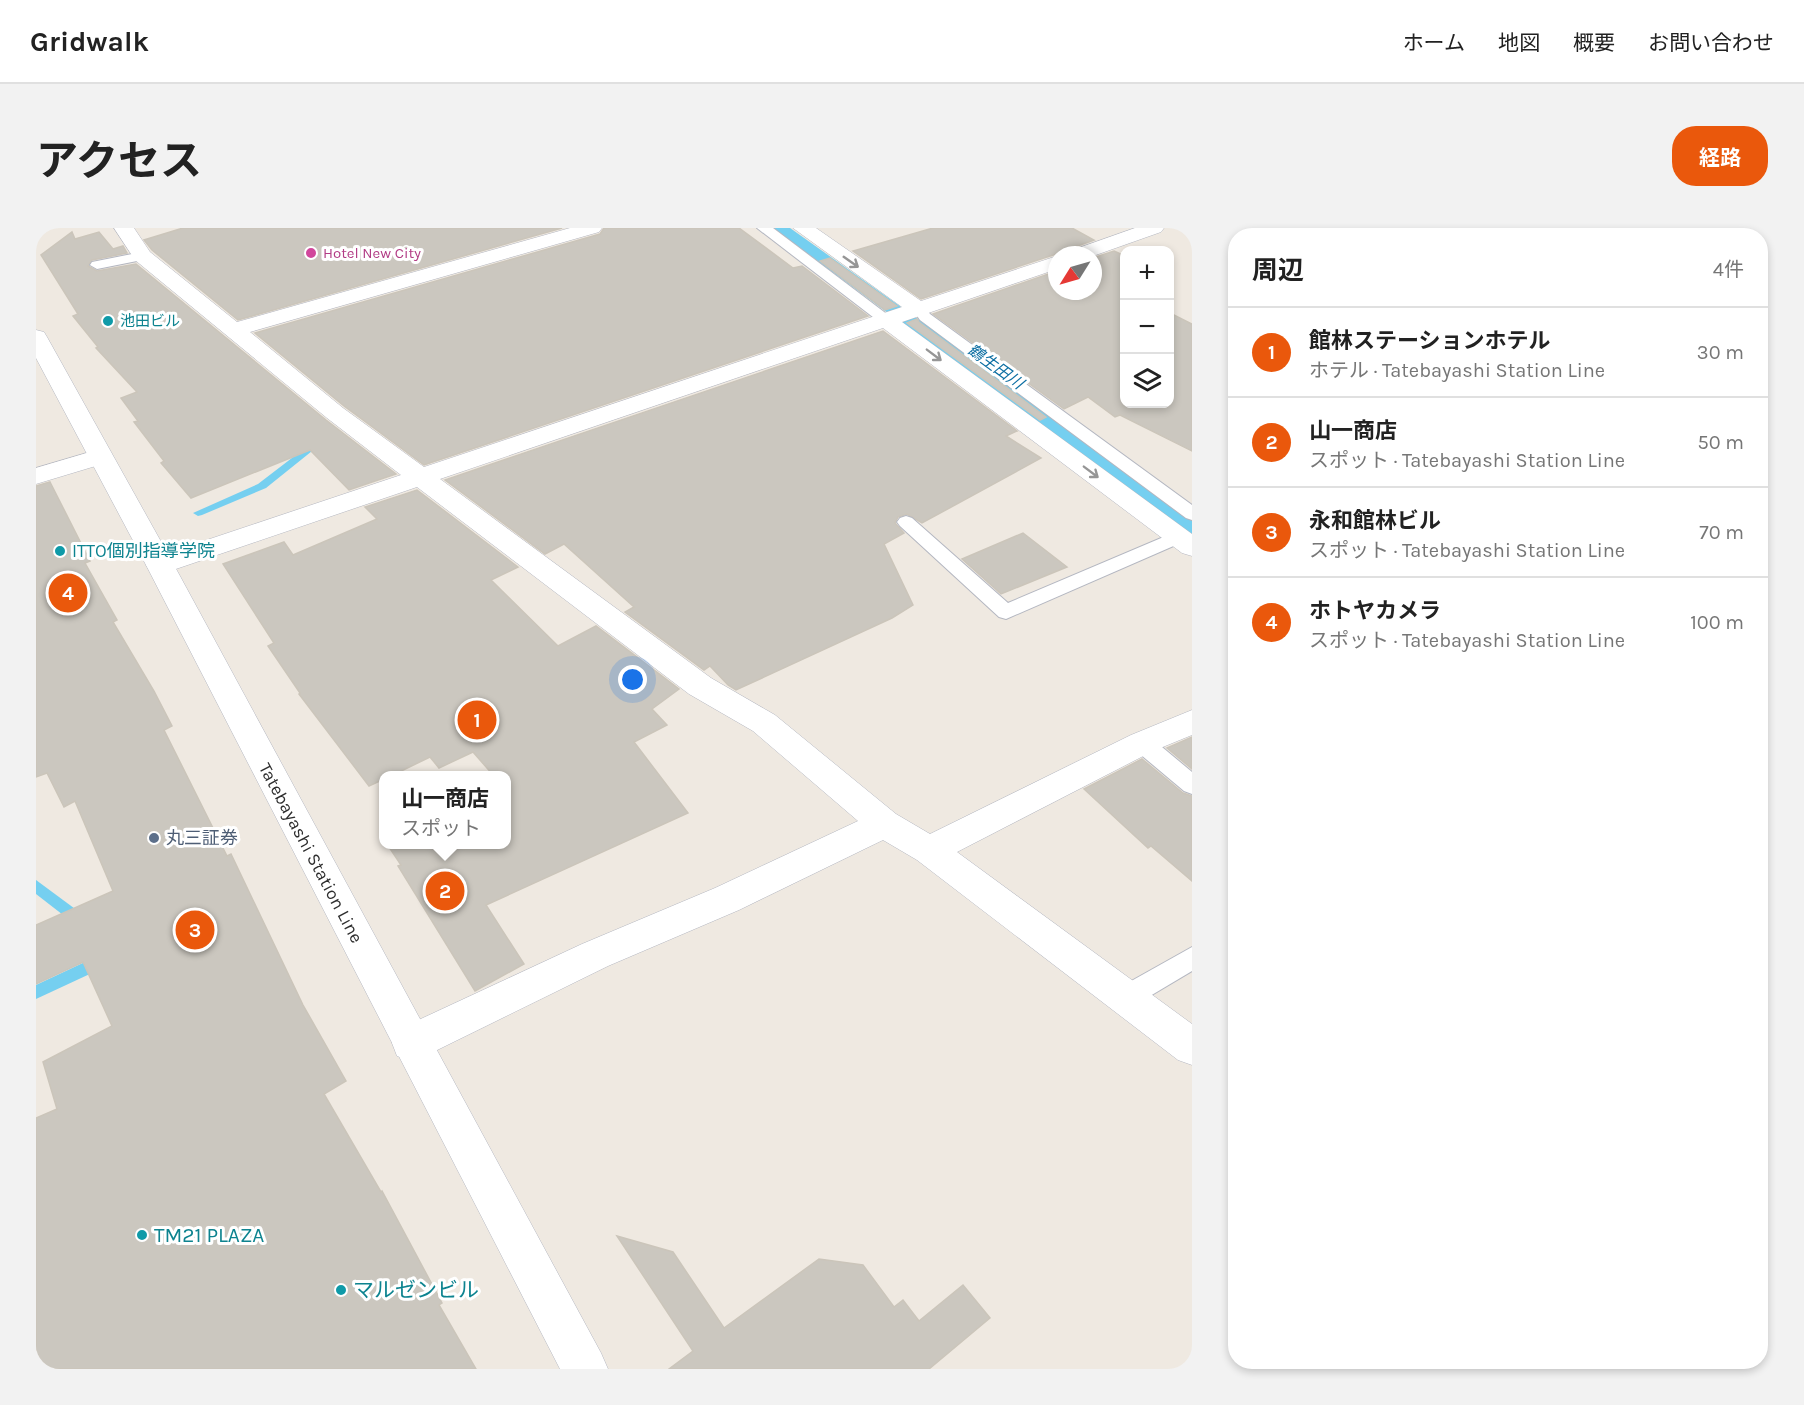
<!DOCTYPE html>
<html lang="ja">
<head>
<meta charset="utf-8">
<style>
  :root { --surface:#fff; --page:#f2f2f2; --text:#222; --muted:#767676; --line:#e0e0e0; --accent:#ea580c }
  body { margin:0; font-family:Karla,"Noto Sans JP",sans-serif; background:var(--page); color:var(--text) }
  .controls { position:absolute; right:18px; top:18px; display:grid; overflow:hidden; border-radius:12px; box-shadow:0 3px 9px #0003 }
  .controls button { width:54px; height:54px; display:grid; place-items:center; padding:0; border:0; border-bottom:2px solid var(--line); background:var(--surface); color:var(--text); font:30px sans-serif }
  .compass { position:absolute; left:1012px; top:18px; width:54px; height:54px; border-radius:50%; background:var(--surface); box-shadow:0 3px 9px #0003; rotate:233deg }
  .you { position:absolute; left:597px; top:452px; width:21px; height:21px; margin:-15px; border:4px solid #fff; border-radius:50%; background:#1a73e8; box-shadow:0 0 0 9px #1a73e833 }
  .badge { display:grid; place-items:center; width:39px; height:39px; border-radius:50%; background:var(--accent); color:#fff; font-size:20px; font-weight:700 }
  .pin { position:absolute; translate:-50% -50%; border:3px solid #fff; box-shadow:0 2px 6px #0006 }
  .popup { position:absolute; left:343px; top:543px; width:132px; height:78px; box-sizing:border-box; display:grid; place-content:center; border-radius:12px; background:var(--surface); filter:drop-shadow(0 2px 4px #0005); font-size:20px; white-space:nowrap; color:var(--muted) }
  .popup b { font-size:22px; color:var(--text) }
  .popup::after { content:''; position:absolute; left:50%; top:100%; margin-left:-12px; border:12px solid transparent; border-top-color:var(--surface) }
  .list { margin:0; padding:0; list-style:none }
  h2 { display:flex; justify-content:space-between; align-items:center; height:78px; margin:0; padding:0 24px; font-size:26px }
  h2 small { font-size:20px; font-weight:400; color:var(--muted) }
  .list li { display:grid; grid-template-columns:39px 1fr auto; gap:18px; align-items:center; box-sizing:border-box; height:90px; padding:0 24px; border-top:2px solid var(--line) }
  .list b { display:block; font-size:22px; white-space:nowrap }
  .list p { margin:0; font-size:20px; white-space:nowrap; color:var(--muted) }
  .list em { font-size:20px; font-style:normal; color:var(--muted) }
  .icon { flex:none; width:33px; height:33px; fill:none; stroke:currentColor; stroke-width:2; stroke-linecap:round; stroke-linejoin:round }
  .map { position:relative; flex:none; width:1156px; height:1141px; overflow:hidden; border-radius:24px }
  header { display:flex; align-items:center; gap:36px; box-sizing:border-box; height:84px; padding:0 30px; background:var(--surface); border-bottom:2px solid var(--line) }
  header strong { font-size:28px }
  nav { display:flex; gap:33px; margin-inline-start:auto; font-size:21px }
  .intro { display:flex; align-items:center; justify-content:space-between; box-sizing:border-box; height:144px; padding:0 36px }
  h1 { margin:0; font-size:42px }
  .button { padding:15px 27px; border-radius:24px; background:var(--accent); color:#fff; font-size:21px; font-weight:700 }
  main { display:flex; gap:36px; padding:0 36px }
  aside { flex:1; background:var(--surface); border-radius:24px; box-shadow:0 3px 9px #0003 }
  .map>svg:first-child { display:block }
  .water { fill:#75cff0 }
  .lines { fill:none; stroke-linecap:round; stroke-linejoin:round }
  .stream { fill:#75cff0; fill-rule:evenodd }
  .building { fill:#cbc7bf; stroke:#cbc5ba; stroke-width:1.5 }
  .service-casing { stroke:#b4b7c1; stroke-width:2 }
  .minor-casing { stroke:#b4b7c1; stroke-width:1 }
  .secondary-casing { stroke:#b4b7c1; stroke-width:1 }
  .service { fill:#fff; fill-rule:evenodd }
  .minor { fill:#fff; fill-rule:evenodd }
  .secondary { fill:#fff; fill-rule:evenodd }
  .oneway { stroke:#969696 }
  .hotel-dot { fill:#d1479c; stroke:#fff; stroke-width:2 }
  .culture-dot { fill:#0f9aa8; stroke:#fff; stroke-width:2 }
  .service-dot { fill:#5c6f8a; stroke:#fff; stroke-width:2 }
  .labels { text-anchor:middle; stroke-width:6; stroke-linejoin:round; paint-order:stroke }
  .far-hotel-label { font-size:15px; fill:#b23c85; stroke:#fff; text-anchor:start }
  .far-culture-label { font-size:15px; fill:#0d838f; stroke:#fff; text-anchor:start }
  .far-water-label { font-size:16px; font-style:italic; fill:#0d6fa3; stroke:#fff }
  .culture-label { font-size:18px; fill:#0d838f; stroke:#fff; text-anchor:start }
  .service-label { font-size:18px; fill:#4e5e75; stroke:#fff; text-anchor:start }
  .street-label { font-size:18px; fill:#2e2e2e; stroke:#fff }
  .near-culture-label { font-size:21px; fill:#0d838f; stroke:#fff; text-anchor:start }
</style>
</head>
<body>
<header>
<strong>Gridwalk</strong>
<nav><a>ホーム</a><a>地図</a><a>概要</a><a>お問い合わせ</a></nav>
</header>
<div class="intro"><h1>アクセス</h1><a class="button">経路</a></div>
<main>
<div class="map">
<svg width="1156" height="1141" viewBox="0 0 1156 1141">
  <rect width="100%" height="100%" fill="#efe9e1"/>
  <polygon class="water" points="737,0 754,0 941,133 1156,292 1156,310"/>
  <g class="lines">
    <g class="stream">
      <polygon points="282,210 287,213 286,215 230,260 166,287 162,288 157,285 222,256"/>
      <polygon points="0,652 50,689 52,693 50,697 45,699 40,697 0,666"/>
      <polygon points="66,726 71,728 74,733 71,738 0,771 0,757"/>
    </g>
  </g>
  <g class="building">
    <polygon points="147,0 526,0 202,92 116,22 108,12"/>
    <polygon points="568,0 703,0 757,40 766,38 832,88 388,237 308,178 219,105 564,6"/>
    <polygon points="897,0 1036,0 1058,12 1033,21 1029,27 1020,26 885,71 817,23"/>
    <polygon points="36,4 39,11 63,4 77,21 87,18 91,25 56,32 52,38 61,43 100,36 290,192 360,246 313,262 274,222 155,270 125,235 128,233 98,194 102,193 85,170 101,164 60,120 62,119 37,88 42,86 5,27"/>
    <polygon points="1078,23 1089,28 1089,176 1134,176 1134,85 1156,96 1156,223 1084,187 1079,189 1052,169 1028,181 897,86 1021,43 1021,63 1057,63 1057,30"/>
    <polygon points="794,30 861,78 849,82 784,33"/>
    <polygon points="881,91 883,94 1010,189 1004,192 871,95"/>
    <polygon points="847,103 981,203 970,208 1005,230 886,295 871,286 862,289 859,295 868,305 848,316 877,377 856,390 700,462 692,457 674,438 668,442 589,384 598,379 528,316 509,326 409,252"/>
    <polygon points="14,254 54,333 49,335 81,392 77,394 118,463 136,498 128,502 191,628 195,626 267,777 310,853 288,866 345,964 346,963 406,1075 403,1077 440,1141 0,1141 0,890 21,881 7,834 76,798 47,734 0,756 0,697 77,663 39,573 28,579 11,545 0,549 0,258"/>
    <polygon points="381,262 482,339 455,352 522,418 560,398 643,461 616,481 631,497 598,514 652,585 450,677 488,736 439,763 362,638 365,637 351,616 471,616 471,548 458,548 437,524 403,540 394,529 355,548 348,548 348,551 333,558 263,466 264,465 232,418 238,415 187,336 248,314 257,327 341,291 329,279"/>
    <polygon points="987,305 1031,339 965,366 926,331"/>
    <polygon points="1156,509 1156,541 1131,520"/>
    <polygon points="1106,531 1147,565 1156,568 1156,653 1115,618 1112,620 1048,561"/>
    <polygon points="581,1008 637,1024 688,1100 783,1031 827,1037 858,1079 867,1072 883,1093 927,1057 954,1090 893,1141 633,1141 657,1123"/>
  </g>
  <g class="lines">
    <defs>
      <g id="service">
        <polygon points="721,0 737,0 856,90 858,93 856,96 846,96"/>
        <polygon points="1145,0 1156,0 1156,6"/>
        <polygon points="106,24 113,28 111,31 61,41 54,37 56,34"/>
        <polygon points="884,78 889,79 894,86 1156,277 1156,292 1150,290 884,92 877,82"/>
        <polygon points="870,288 876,290 972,375 1137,305 1149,305 1152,309 1149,313 970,391 963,389 864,298 861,294 864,290"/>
        <polygon points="1106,507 1114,509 1156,544 1156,566 1148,563 1098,521 1095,515 1098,509"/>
        <polygon points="1156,719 1156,743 1099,777 1090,781 1081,777 1077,769 1081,761"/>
      </g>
      <g id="minor">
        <polygon points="78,0 98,0 114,24 201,94 534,0 566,0 563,4 214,104 307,180 388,239 866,79 757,0 780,0 885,73 1021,28 1021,41 866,94 1156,306 1156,328 1146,325 847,100 404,251 675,450 739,487 860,586 894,606 1095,507 1156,482 1156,507 1117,523 921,624 1156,796 1156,837 1142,832 881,632 847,612 703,682 572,738 389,828 375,833 361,828 356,815 361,802 546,716 679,660 822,593 717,503 653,466 381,259 134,343 124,346 114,343 110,337 114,331 365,247 291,190 99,32"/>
        <polygon points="1099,0 1128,0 1125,4 1057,28 1031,27 1034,23"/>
        <polygon points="64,221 73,224 77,229 73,234 0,256 0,240"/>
      </g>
      <polygon id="secondary" points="0,102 8,104 11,109 138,337 565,1125 572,1141 524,1141 110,337 0,130"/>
    </defs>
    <use href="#service" class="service-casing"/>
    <use href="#minor" class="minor-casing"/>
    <use href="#secondary" class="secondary-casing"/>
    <use href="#service" class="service"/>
    <use href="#minor" class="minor"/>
    <use href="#secondary" class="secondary"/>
  </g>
  <defs><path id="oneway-shaft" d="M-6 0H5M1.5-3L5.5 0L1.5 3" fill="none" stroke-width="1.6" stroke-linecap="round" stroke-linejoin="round" transform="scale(1.5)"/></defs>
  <g class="oneway">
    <use href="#oneway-shaft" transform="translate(815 34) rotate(35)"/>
    <use href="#oneway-shaft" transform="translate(898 127) rotate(37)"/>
    <use href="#oneway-shaft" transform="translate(1055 244) rotate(37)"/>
  </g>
  <circle class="hotel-dot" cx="275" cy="25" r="6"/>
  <g class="culture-dot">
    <circle cx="72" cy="93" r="6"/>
    <circle cx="24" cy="323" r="6"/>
    <circle cx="106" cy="1007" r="6"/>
    <circle cx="305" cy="1062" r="6"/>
  </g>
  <circle class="service-dot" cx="118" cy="610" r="6"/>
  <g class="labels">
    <g class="far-hotel-label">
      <text x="287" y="30">Hotel New City</text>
    </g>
    <g class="far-culture-label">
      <text x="84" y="98">池田ビル</text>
    </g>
    <g class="far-water-label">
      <text transform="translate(960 138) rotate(36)" y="6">鶴生田川</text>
    </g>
    <g class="culture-label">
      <text x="36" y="329">ITTO個別指導学院</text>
    </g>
    <g class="service-label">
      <text x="130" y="616">丸三証券</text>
    </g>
    <g class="street-label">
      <text transform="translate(275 625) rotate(62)" y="6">Tatebayashi Station Line</text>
    </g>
    <g class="near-culture-label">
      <text x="118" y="1014">TM21 PLAZA</text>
      <text x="317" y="1069">マルゼンビル</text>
    </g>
  </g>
</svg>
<div class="controls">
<button>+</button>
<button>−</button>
<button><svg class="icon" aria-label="layers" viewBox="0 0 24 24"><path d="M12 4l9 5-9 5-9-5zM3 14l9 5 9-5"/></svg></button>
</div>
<svg class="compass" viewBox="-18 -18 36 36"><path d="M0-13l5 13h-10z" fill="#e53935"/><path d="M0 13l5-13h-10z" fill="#767676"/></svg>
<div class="you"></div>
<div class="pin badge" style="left:441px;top:492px">1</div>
<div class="pin badge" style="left:409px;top:663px">2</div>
<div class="popup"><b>山一商店</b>スポット</div>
<div class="pin badge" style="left:159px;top:702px">3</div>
<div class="pin badge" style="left:32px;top:365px">4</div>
</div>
<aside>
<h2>周辺<small>4件</small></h2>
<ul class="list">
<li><span class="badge">1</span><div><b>館林ステーションホテル</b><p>ホテル · Tatebayashi Station Line</p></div><em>30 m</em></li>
<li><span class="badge">2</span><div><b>山一商店</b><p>スポット · Tatebayashi Station Line</p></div><em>50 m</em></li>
<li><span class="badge">3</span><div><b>永和館林ビル</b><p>スポット · Tatebayashi Station Line</p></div><em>70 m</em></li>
<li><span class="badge">4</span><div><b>ホトヤカメラ</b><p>スポット · Tatebayashi Station Line</p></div><em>100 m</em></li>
</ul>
</aside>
</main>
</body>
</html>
